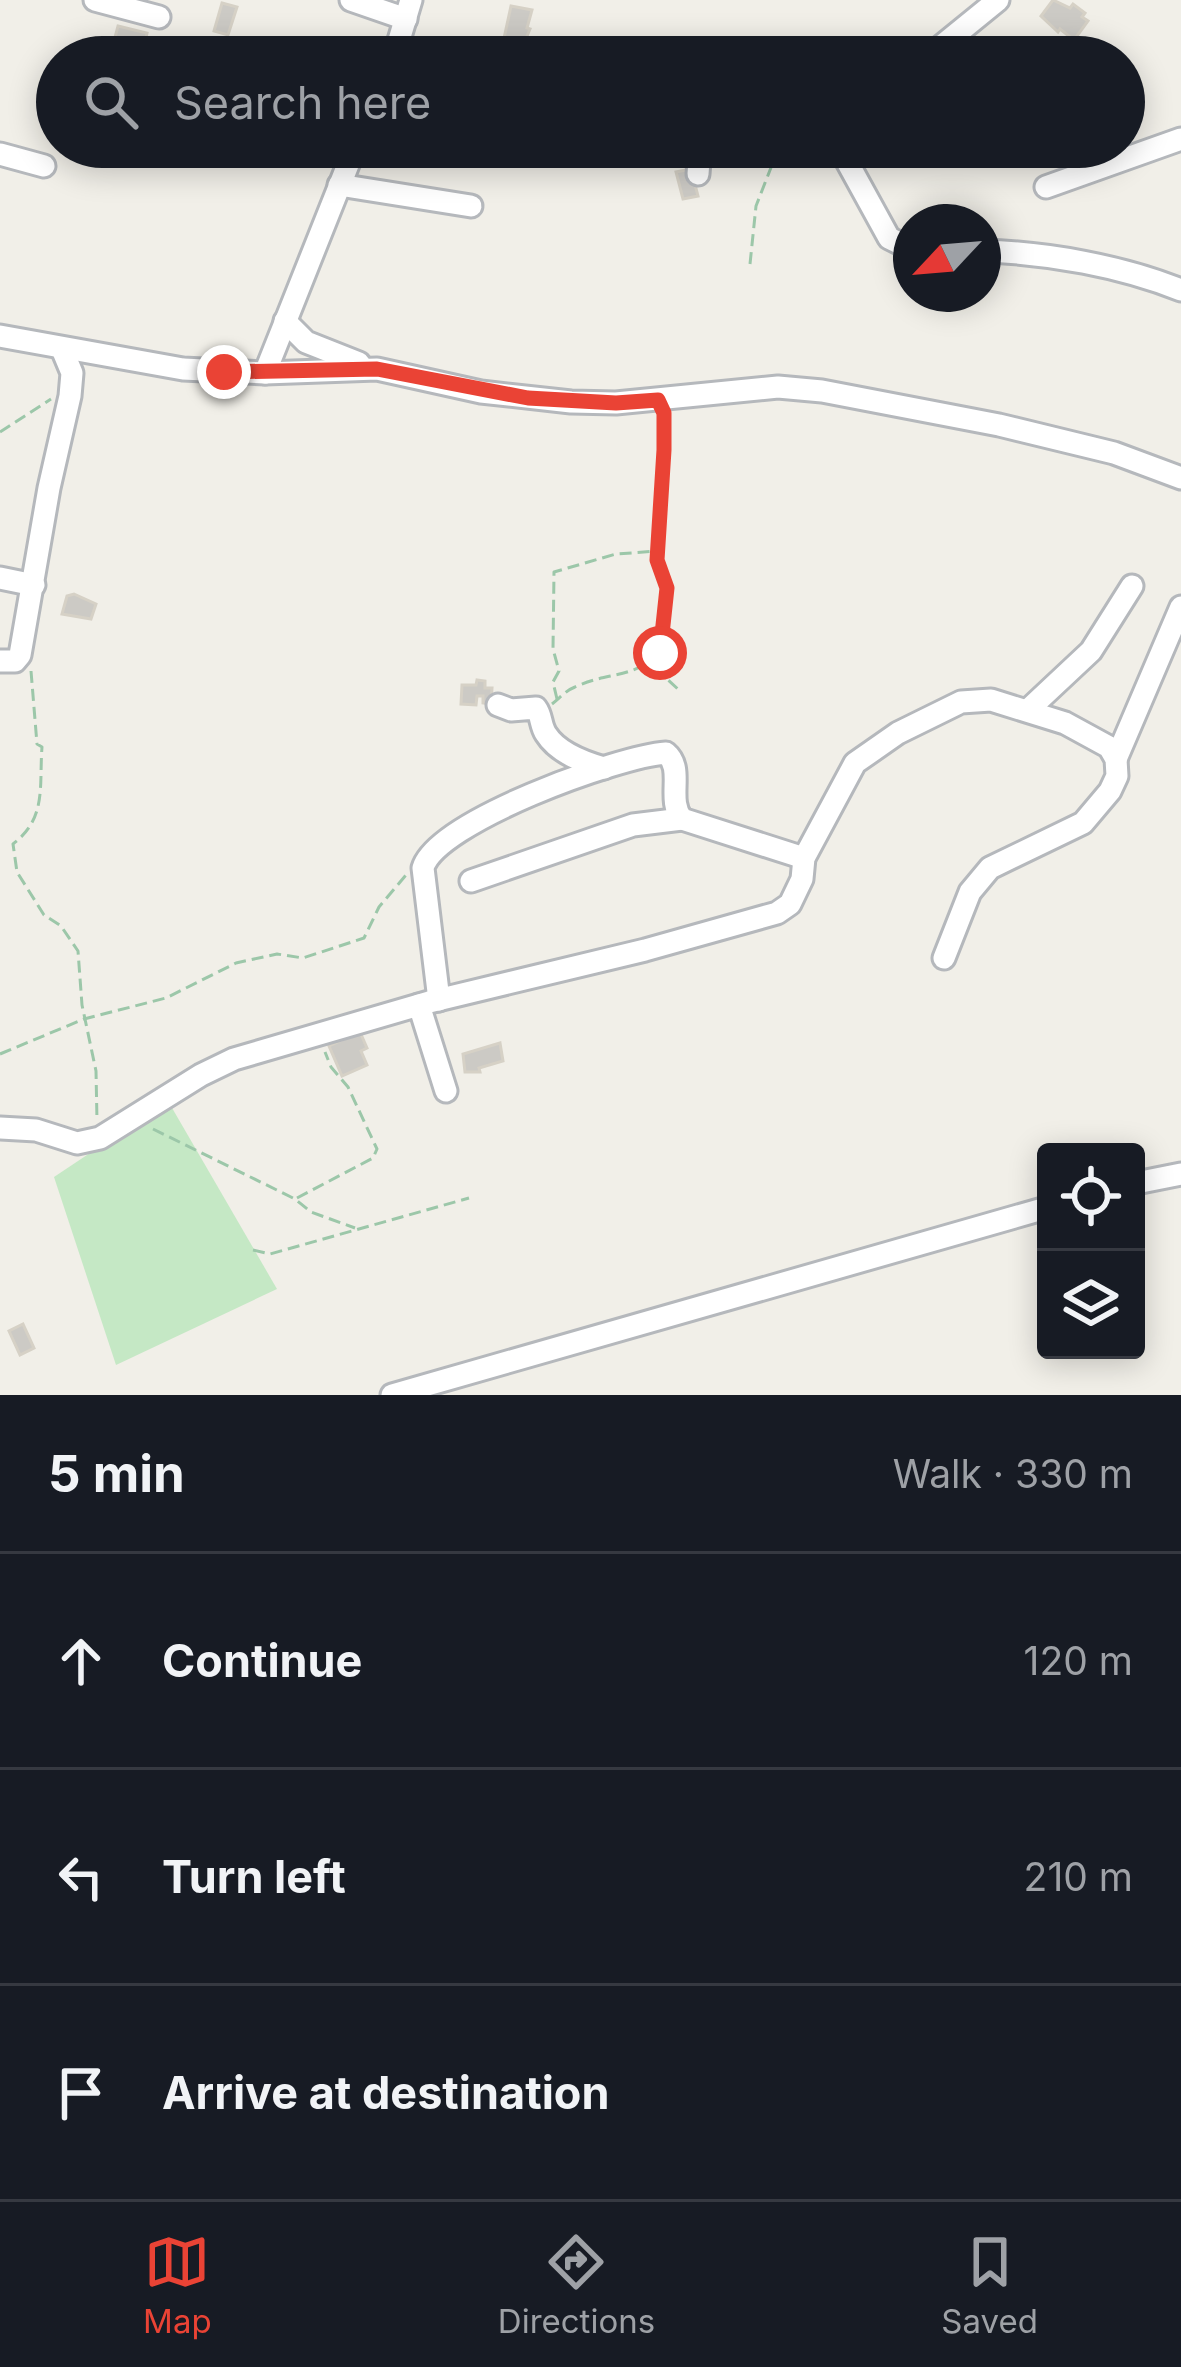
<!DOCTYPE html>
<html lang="en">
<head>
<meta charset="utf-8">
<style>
  :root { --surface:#171b24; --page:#242831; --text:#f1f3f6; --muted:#9ea1a6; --line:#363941; --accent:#ea4335 }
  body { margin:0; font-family:Inter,sans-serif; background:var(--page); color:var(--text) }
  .controls { position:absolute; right:36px; bottom:36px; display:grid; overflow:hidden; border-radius:12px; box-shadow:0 6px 30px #0003 }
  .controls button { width:108px; height:108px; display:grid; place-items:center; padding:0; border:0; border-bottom:3px solid var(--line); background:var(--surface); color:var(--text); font:60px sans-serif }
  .compass { position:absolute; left:893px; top:204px; width:108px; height:108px; border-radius:50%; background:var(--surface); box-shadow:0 6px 30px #0003; rotate:244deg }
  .stop { position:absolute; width:36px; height:36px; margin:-27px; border:9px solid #ea4335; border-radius:50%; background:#fff }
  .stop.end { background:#ea4335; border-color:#fff; box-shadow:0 3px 12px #0008 }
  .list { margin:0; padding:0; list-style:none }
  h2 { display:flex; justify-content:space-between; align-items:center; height:156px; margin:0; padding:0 48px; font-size:51px }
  h2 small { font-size:39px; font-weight:400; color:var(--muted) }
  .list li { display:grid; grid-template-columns:78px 1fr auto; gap:36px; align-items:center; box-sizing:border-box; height:216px; padding:0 48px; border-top:3px solid var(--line) }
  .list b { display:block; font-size:45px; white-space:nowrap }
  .list em { font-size:39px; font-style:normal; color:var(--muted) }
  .icon { flex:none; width:66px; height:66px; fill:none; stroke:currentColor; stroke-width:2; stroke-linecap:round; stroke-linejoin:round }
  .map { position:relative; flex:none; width:1181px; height:1395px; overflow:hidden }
  .search { position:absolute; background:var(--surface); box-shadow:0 6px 30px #0003; left:36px; right:36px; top:36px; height:132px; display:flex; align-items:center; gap:30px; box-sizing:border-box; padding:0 42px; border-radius:66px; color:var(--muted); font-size:45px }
  .sheet { height:804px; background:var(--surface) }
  nav { display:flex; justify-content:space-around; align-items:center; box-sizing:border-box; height:168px; border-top:3px solid var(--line); background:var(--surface); font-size:33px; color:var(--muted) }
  nav a { display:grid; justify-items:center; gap:6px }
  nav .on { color:var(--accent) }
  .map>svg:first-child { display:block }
  .green { fill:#c5e8c5 }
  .building { fill:#cccac5; stroke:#d6d1c6; stroke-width:3 }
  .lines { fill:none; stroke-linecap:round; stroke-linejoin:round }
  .minor-casing { stroke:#b5b8bc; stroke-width:27 }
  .path { stroke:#9cc7a9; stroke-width:3; stroke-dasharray:12 6; stroke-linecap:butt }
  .minor { stroke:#fff; stroke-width:21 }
  .route { stroke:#ea4335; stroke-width:15 }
</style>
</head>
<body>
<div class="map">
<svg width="1181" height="1395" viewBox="0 0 1181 1395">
  <rect width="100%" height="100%" fill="#f1efe8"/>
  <polygon class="green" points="168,1101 277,1289 116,1365 54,1177"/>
  <g class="building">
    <polygon points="1053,0 1070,8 1073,4 1085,13 1082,17 1088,21 1074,40 1060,29 1058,32 1041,16"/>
    <polygon points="222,3 237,7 228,35 214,31"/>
    <polygon points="511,6 532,10 527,28 530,29 522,48 503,43"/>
    <polygon points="118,26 147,33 143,52 113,45"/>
    <polygon points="189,39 221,46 218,57 185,57"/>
    <polygon points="691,169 698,196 683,199 676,172"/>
    <polygon points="74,594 96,604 91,619 62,614 67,596"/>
    <polygon points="477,680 485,681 485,688 492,688 491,704 483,703 483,696 477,696 476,705 461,704 462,685 476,685"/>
    <polygon points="360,1032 367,1048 361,1051 367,1065 342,1076 329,1046"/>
    <polygon points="500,1043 503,1061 479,1068 480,1072 465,1072 463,1054"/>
    <polygon points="23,1324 34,1348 20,1355 9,1331"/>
  </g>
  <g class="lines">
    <defs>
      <g id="minor">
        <polyline points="95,0 159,17"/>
        <polyline points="351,0 406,19"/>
        <polyline points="397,50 432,57"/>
        <polyline points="394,57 411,0"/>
        <polyline points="928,57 998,0"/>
        <polyline points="839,147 889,238 911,249"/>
        <polyline points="0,154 44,166"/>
        <polyline points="698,174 700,147"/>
        <polyline points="339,185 471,206"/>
        <polyline points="1046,187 1181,139"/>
        <path d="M983,251C1048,253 1121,266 1181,290"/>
        <polyline points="285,321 306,342 359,363"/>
        <polyline points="0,336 183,369 265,373 377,369 481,392 571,402 616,403 778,387 822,391 999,425 1114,453 1181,478"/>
        <polyline points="265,373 355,147"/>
        <polyline points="0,578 34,585"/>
        <polyline points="0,661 15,661 20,655 49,488 70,396 72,373 62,349"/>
        <path d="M498,705L511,710L536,708C542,716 540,725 546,734C558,753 583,762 604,768"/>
        <polyline points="1028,710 1091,651 1132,586"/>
        <polyline points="1116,759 1181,607"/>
        <polyline points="471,881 633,825 682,819"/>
        <path d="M439,1000L423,868C436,822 619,756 666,753C685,769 666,799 682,819L804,858"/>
        <polyline points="419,1005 446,1091"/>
        <polyline points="0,1128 36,1130 77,1143 100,1138 201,1075 234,1059 429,1002 645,950 777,913 790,904 802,879 804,858 855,763 898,733 961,702 991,700 1065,723 1109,747 1116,759 1117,776 1110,791 1083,823 990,868 970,892 944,958"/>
        <polyline points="1136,1183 1181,1174"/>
        <polyline points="392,1395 1046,1208"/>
      </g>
    </defs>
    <use href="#minor" class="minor-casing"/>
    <g class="path">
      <polyline points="750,264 756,206 772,165 773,147"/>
      <polyline points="664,414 657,560 667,588 663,622 665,677 680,691"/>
      <polyline points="0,432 51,399"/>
      <path d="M31,671L37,744L42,747C39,787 47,818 13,844L17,872L44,915L61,926L78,951L82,1005L96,1071L97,1121"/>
      <polyline points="557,699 553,682 559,671 553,649 554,572 616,554 658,551"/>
      <path d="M552,704C561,697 565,691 575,687C609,671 632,680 663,651"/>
      <polyline points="0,1054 84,1019 166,998 236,963 277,954 303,958 364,938 379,907 406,875"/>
      <polyline points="153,1129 295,1199 311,1212 355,1228"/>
      <polyline points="297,1198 373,1158 377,1149 348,1087 331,1067 325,1052"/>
      <polyline points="253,1250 270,1254 469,1198"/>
    </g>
    <use href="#minor" class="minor"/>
  </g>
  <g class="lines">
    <polyline class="route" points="224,372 377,369 528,398 616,403 658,400 664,413 664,450 657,560 667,588 660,653"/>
  </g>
</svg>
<div class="controls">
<button><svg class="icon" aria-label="locate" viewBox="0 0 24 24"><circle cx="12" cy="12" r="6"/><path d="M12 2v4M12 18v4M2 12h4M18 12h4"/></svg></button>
<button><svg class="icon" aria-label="layers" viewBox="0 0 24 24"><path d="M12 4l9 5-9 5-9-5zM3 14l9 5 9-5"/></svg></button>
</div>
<svg class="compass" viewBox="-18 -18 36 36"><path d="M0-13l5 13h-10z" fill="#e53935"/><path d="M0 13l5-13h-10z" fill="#9ea1a6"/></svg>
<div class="stop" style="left:660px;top:653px"></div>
<div class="stop end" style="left:224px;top:372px"></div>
<div class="search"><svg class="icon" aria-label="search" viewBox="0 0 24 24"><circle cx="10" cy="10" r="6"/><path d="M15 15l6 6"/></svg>Search here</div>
</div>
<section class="sheet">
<h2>5 min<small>Walk · 330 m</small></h2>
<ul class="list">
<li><svg class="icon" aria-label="ahead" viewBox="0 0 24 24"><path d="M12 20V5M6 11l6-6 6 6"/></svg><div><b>Continue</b></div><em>120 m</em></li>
<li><svg class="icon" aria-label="left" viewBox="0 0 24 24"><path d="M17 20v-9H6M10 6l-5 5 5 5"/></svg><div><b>Turn left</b></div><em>210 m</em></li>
<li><svg class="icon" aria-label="arrive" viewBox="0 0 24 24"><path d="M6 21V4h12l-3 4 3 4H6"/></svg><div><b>Arrive at destination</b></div></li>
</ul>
</section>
<nav>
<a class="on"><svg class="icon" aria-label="map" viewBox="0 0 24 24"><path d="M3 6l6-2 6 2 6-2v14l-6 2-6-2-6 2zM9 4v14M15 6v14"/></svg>Map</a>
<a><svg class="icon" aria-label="directions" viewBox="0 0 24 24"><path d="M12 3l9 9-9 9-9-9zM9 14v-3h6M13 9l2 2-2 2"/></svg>Directions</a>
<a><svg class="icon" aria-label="saved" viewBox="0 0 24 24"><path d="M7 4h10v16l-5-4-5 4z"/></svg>Saved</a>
</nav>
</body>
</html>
